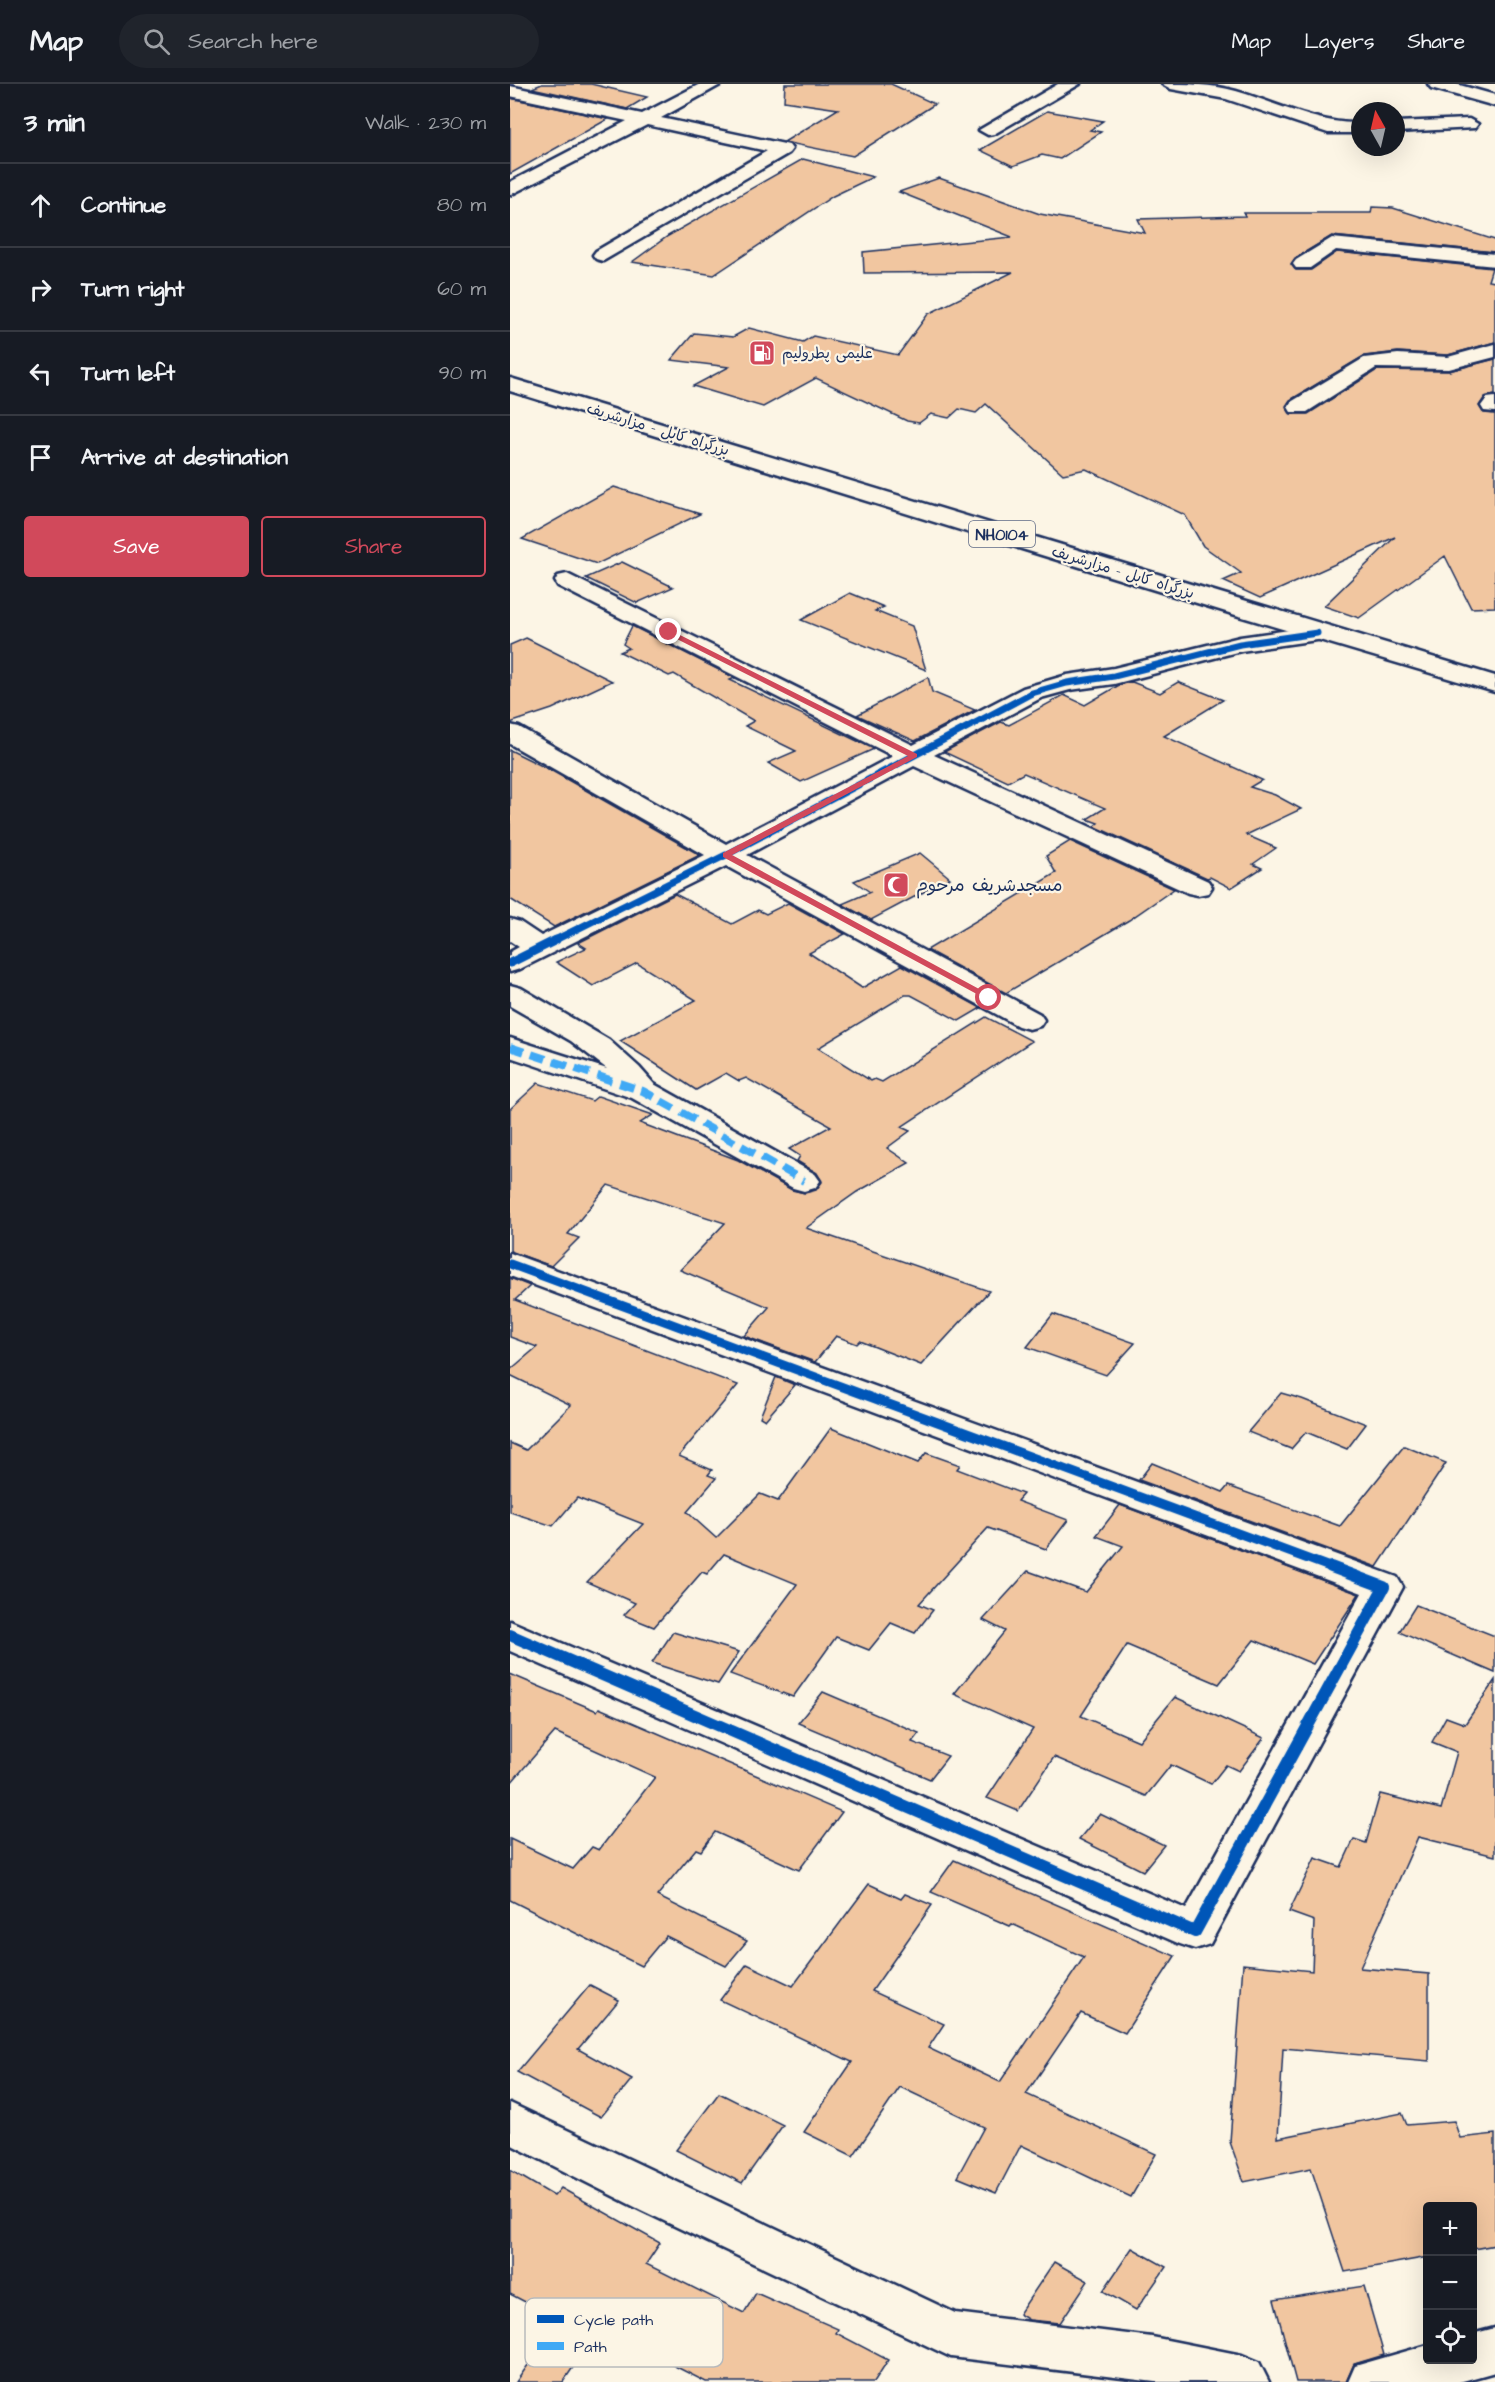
<!DOCTYPE html>
<html lang="en">
<head>
<meta charset="utf-8">
<style>
  :root { --surface:#171b24; --page:#20242c; --text:#f1f3f6; --muted:#9ea1a6; --line:#363941; --accent:#d1495b }
  body { margin:0; font-family:"Architects Daughter","Playpen Sans Arabic",sans-serif; background:var(--page); color:var(--text) }
  .controls { position:absolute; right:18px; bottom:18px; display:grid; overflow:hidden; border-radius:6px; box-shadow:0 6px 24px #0002 }
  .controls button { width:54px; height:54px; display:grid; place-items:center; padding:0; border:0; border-bottom:2px solid var(--line); background:var(--surface); color:var(--text); font:30px sans-serif }
  .compass { position:absolute; left:841px; top:18px; width:54px; height:54px; border-radius:50%; background:var(--surface); box-shadow:0 6px 24px #0002; rotate:352deg }
  .stop { position:absolute; width:18px; height:18px; margin:-14px; border:4px solid #d1495b; border-radius:50%; background:#fff }
  .stop.end { background:#d1495b; border-color:#fff; box-shadow:0 2px 6px #0008 }
  .list { margin:0; padding:0; list-style:none }
  h2 { display:flex; justify-content:space-between; align-items:center; height:78px; margin:0; padding:0 24px; font-size:26px }
  h2 small { font-size:20px; font-weight:400; color:var(--muted) }
  .list li { display:grid; grid-template-columns:39px 1fr auto; gap:18px; align-items:center; box-sizing:border-box; height:84px; padding:0 24px; border-top:2px solid var(--line) }
  .list b { display:block; font-size:22px; white-space:nowrap }
  .list em { font-size:20px; font-style:normal; color:var(--muted) }
  .actions { display:flex; gap:12px; padding:18px 24px }
  .actions a { flex:1; padding:14px 0; border:2px solid var(--accent); border-radius:6px; text-align:center; font-size:21px; color:var(--accent) }
  .actions .main { background:var(--accent); color:#fff }
  .icon { flex:none; width:33px; height:33px; fill:none; stroke:currentColor; stroke-width:2; stroke-linecap:round; stroke-linejoin:round }
  .map { position:relative; flex:none; width:985px; height:2298px; overflow:hidden }
  header { display:flex; align-items:center; gap:36px; box-sizing:border-box; height:84px; padding:0 30px; background:var(--surface); border-bottom:2px solid var(--line) }
  header strong { font-size:28px }
  nav { display:flex; gap:33px; margin-inline-start:auto; font-size:21px }
  .search { width:420px; height:54px; background:var(--page); display:flex; align-items:center; gap:15px; box-sizing:border-box; padding:0 21px; border-radius:33px; color:var(--muted); font-size:22px }
  main { display:flex }
  aside { flex:1; background:var(--surface) }
  .map>svg:first-child { display:block }
  .building { fill:#f1c6a0; stroke:#1b2f5e; stroke-width:1.5 }
  .lines { fill:none; stroke-linecap:round; stroke-linejoin:round }
  .minor-casing { stroke:#1b2f5e; stroke-width:5 }
  .tertiary-casing { stroke:#1b2f5e; stroke-width:5 }
  .trunk-casing { stroke:#1b2f5e; stroke-width:5 }
  .minor { fill:#fcf5e5; fill-rule:evenodd }
  .tertiary { fill:#fcf5e5; fill-rule:evenodd }
  .trunk { fill:#fcf5e5; fill-rule:evenodd }
  .quiet { stroke:#3fa9f5; stroke-width:8; stroke-dasharray:15 8; stroke-linecap:butt }
  .cycleway-far2-casing { stroke:#fcf5e5; stroke-width:10 }
  .cycleway-far1-casing { stroke:#fcf5e5; stroke-width:13 }
  .cycleway-casing { stroke:#fcf5e5; stroke-width:16 }
  .cycleway-far2 { stroke:#0057b8; stroke-width:7 }
  .cycleway-far1 { stroke:#0057b8; stroke-width:9 }
  .cycleway { stroke:#0057b8; stroke-width:12 }
  .route { fill:#d1495b }
  .labels { text-anchor:middle; stroke-width:4.5; stroke-linejoin:round; paint-order:stroke }
  .far-poi-label { font-size:15px; fill:#1b2f5e; stroke:#fcf5e5; text-anchor:start }
  .far-street-label { font-size:15px; fill:#1b2f5e; stroke:#fcf5e5 }
  .shield { fill:#fcf5e5; stroke:#5e6a86; stroke-width:1.5 }
  .shield-label { font-size:16px; font-weight:bold; fill:#1b2f5e }
  .poi-label { font-size:18px; fill:#1b2f5e; stroke:#fcf5e5; text-anchor:start }
  .key { fill:#fcf5e5; stroke:#b8babc; stroke-width:1.5 }
  .key-label { font-size:16px; fill:#1b2f5e }
</style>
</head>
<body>
<header>
<strong>Map</strong>
<div class="search"><svg class="icon" aria-label="search" viewBox="0 0 24 24"><circle cx="10" cy="10" r="6"/><path d="M15 15l6 6"/></svg>Search here</div>
<nav><a>Map</a><a>Layers</a><a>Share</a></nav>
</header>
<main>
<aside>
<h2>3 min<small>Walk · 230 m</small></h2>
<ul class="list">
<li><svg class="icon" aria-label="ahead" viewBox="0 0 24 24"><path d="M12 20V5M6 11l6-6 6 6"/></svg><div><b>Continue</b></div><em>80 m</em></li>
<li><svg class="icon" aria-label="right" viewBox="0 0 24 24"><path d="M7 20v-9h11M14 6l5 5-5 5"/></svg><div><b>Turn right</b></div><em>60 m</em></li>
<li><svg class="icon" aria-label="left" viewBox="0 0 24 24"><path d="M17 20v-9H6M10 6l-5 5 5 5"/></svg><div><b>Turn left</b></div><em>90 m</em></li>
<li><svg class="icon" aria-label="arrive" viewBox="0 0 24 24"><path d="M6 21V4h12l-3 4 3 4H6"/></svg><div><b>Arrive at destination</b></div></li>
</ul>
<div class="actions"><a class="main">Save</a><a>Share</a></div>
</aside>
<div class="map">
<svg width="985" height="2298" viewBox="0 0 985 2298">
  <rect width="100%" height="100%" fill="#fcf5e5"/>
  <filter id="ink" filterUnits="userSpaceOnUse"><feTurbulence type="fractalNoise" baseFrequency=".0167" numOctaves="2"/><feDisplacementMap in="SourceGraphic" scale="12" xChannelSelector="R" yChannelSelector="G"/><feConvolveMatrix kernelMatrix="1 2 1 2 8 2 1 2 1" color-interpolation-filters="sRGB"/></filter>
  <g filter="url(#ink)">
    <g class="building">
      <polygon points="32,0 81,0 137,13 117,25 22,4"/>
      <polygon points="275,0 381,0 425,20 343,72 274,58 328,25 274,17"/>
      <polygon points="0,14 98,35 0,90"/>
      <polygon points="537,27 593,37 580,46 591,48 550,75 532,71 503,82 470,66"/>
      <polygon points="293,75 363,93 323,112 204,191 122,178 158,152"/>
      <polygon points="429,94 530,130 635,149 628,135 735,132 734,129 861,129 862,123 883,124 985,156 985,168 822,152 785,174 781,180 786,186 801,186 827,168 982,184 978,197 985,198 985,258 938,271 888,268 854,272 780,316 776,322 781,330 798,330 867,286 939,287 985,275 985,311 975,313 969,322 974,329 985,330 985,523 961,524 935,472 849,534 814,522 885,453 750,514 713,497 731,489 693,462 675,431 576,385 553,390 476,320 466,329 449,325 439,334 421,330 409,339 397,337 306,294 253,323 183,302 219,283 161,276 184,249 223,253 239,244 293,258 303,252 388,271 418,230 503,188 354,189 353,168 502,153 389,108"/>
      <polygon points="104,403 190,430 87,480 12,455"/>
      <polygon points="112,478 163,503 127,519 76,494"/>
      <polygon points="340,509 374,523 365,527 402,542 416,586 291,536"/>
      <polygon points="122,542 225,594 220,596 364,665 291,698 258,679 286,667 235,642 244,637 164,590 159,592 110,568 119,564 113,560"/>
      <polygon points="16,554 102,597 42,625 0,639 0,561"/>
      <polygon points="418,593 422,608 465,626 405,657 347,631"/>
      <polygon points="622,598 650,609 668,598 713,616 654,652 752,696 740,703 765,711 791,725 736,751 766,764 743,780 752,784 721,804 700,793 697,794 584,742 588,739 577,735 595,724 514,689 498,698 434,668 491,638 499,641 554,611 575,621 611,600"/>
      <polygon points="0,666 42,687 190,771 44,843 0,815"/>
      <polygon points="560,757 664,805 619,836 496,909 417,866 546,789 536,772"/>
      <polygon points="410,769 440,794 361,836 332,820 360,808 344,797"/>
      <polygon points="165,810 222,840 248,826 256,830 278,819 335,850 299,869 352,904 392,881 471,924 449,937 401,911 395,911 308,964 361,997 365,995 372,998 476,933 522,957 391,1043 400,1047 377,1064 399,1079 347,1108 296,1144 479,1207 411,1281 350,1257 347,1260 326,1252 305,1278 234,1252 259,1223 170,1186 215,1139 98,1101 58,1150 69,1154 41,1182 0,1167 0,1025 28,999 82,1017 88,1012 143,1031 130,1039 228,1076 282,1106 295,1109 306,1106 312,1098 307,1089 287,1077 290,1072 279,1065 321,1042 236,994 229,997 216,989 186,1006 110,957 186,916 127,879 83,902 46,878 76,864 68,859"/>
      <polygon points="0,1194 20,1202 5,1216 228,1301 169,1372 202,1386 198,1391 206,1394 177,1428 206,1454 250,1410 268,1417 321,1344 408,1379 416,1369 450,1381 447,1385 513,1410 507,1417 558,1436 536,1465 478,1444 409,1520 423,1526 405,1549 381,1539 359,1566 326,1553 283,1613 220,1590 287,1500 214,1470 197,1490 192,1488 144,1543 114,1531 125,1519 77,1498 133,1440 67,1414 43,1442 0,1428 0,1359 16,1366 61,1321 0,1291 0,1286 27,1263 0,1253"/>
      <polygon points="543,1230 554,1234 625,1259 596,1291 517,1263"/>
      <polygon points="266,1293 285,1301 255,1336 250,1333"/>
      <polygon points="771,1309 792,1315 856,1340 837,1365 796,1348 781,1365 738,1348"/>
      <polygon points="894,1362 936,1379 867,1483 629,1396 642,1379 713,1408 718,1402 830,1442"/>
      <polygon points="610,1421 849,1510 803,1580 744,1556 709,1600 617,1561 571,1632 629,1657 665,1613 754,1654 729,1687 716,1681 701,1700 661,1681 636,1712 544,1673 508,1727 477,1714 523,1645 444,1610 495,1547 473,1536 518,1487 576,1508 613,1462 586,1452"/>
      <polygon points="906,1521 985,1552 985,1589 889,1548"/>
      <polygon points="163,1548 229,1568 208,1600 142,1579"/>
      <polygon points="0,1590 87,1627 89,1624 332,1728 289,1786 205,1748 191,1767 186,1765 147,1812 237,1857 216,1882 156,1852 131,1882 0,1816 0,1755 63,1785 82,1763 89,1766 145,1693 45,1648 0,1700"/>
      <polygon points="985,1596 985,1772 908,1753 850,1884 919,1890 919,1977 773,1964 768,2054 892,2029 897,2041 944,2037 950,2054 985,2050 985,2161 963,2165 963,2122 918,2122 918,2173 835,2188 801,2084 734,2098 720,2058 733,1880 802,1887 804,1837 779,1828 805,1774 831,1783 844,1755 856,1759 870,1710 931,1725 947,1668 922,1658 936,1633 955,1640"/>
      <polygon points="313,1608 409,1649 402,1658 438,1672 420,1695 288,1639"/>
      <polygon points="590,1730 654,1761 633,1787 569,1755"/>
      <polygon points="444,1776 665,1872 615,1949 571,1929 516,2010 646,2070 621,2113 511,2061 486,2109 447,2093 474,2043 390,2003 343,2072 294,2048 342,1978 210,1916 237,1880 283,1902 359,1800 391,1815 395,1810 422,1821 362,1907 434,1940 418,1964 490,1998 574,1873 502,1840 500,1842 421,1808"/>
      <polygon points="80,1901 109,1916 68,1965 122,1995 91,2033 7,1988"/>
      <polygon points="209,2009 273,2041 232,2099 166,2066"/>
      <polygon points="0,2086 44,2112 51,2104 150,2159 136,2180 234,2229 246,2209 328,2245 326,2249 378,2276 364,2298 196,2298 90,2244 53,2298 6,2298 50,2236 0,2210"/>
      <polygon points="622,2164 656,2183 626,2226 593,2207"/>
      <polygon points="544,2178 578,2197 550,2239 519,2236 509,2230"/>
      <polygon points="854,2202 874,2271 844,2280 836,2298 786,2298 764,2216"/>
    </g>
    <g class="lines">
      <defs>
        <g id="minor">
          <polygon points="190,0 212,0 151,34 279,61 282,65 279,69 93,177 86,175 83,171 86,167 257,67 137,41 0,111 0,98 117,37 0,12 0,2 132,30"/>
          <polygon points="548,0 570,0 484,50 478,51 469,46"/>
          <path d="M652,0C677,0 702,0 726,7C767,19 807,40 850,39V49H818L716,15L661,5Z"/>
          <polygon points="918,0 946,0 985,11 985,22 921,4"/>
          <polygon points="959,35 968,40 965,44 886,48 886,38"/>
          <polygon points="822,154 985,170 985,182 826,166 800,184 786,184 783,180 786,176"/>
          <polygon points="985,260 985,273 939,285 866,284 797,328 781,328 778,323 781,318 854,274 888,270 938,273"/>
          <polygon points="985,313 985,328 974,327 971,322 977,314"/>
          <polygon points="57,490 403,661 513,604 557,591 604,584 730,553 807,542 816,544 819,549 816,554 807,556 731,567 604,600 560,606 531,614 424,671 698,797 702,803 698,809 688,811 678,809 404,682 237,771 530,930 534,936 530,942 519,945 508,942 216,782 10,885 0,888 0,868 9,863 0,857 0,835 10,838 31,852 195,771 0,660 0,641 9,643 216,760 383,672 48,502 45,497 48,492"/>
          <polygon points="0,901 11,904 99,956 129,983 144,1000 305,1090 310,1097 305,1104 294,1107 283,1104 122,1014 0,973 0,954 97,985 61,957 0,922"/>
          <polygon points="0,1169 887,1493 893,1503 700,1860 685,1865 670,1860 0,1567 0,1537 676,1825 852,1509 0,1192"/>
          <polygon points="985,2244 985,2288 949,2298 838,2298 845,2282 918,2261 918,2276 962,2276 962,2250"/>
        </g>
        <polygon id="tertiary" points="0,2019 445,2229 642,2253 732,2271 749,2278 759,2298 645,2298 441,2273 131,2126 0,2060"/>
        <polygon id="trunk" points="0,294 985,592 985,608 729,532 0,307"/>
      </defs>
      <use href="#minor" class="minor-casing"/>
      <use href="#tertiary" class="tertiary-casing"/>
      <use href="#trunk" class="trunk-casing"/>
      <use href="#minor" class="minor"/>
      <use href="#tertiary" class="tertiary"/>
      <use href="#trunk" class="trunk"/>
      <polyline class="quiet" points="0,963 133,1007 294,1097"/>
      <defs>
        <polyline id="cycleway-far2" points="43,857 216,771 522,609 557,599 604,592 730,560 807,549"/>
        <g id="cycleway-far1">
          <polyline points="0,879 46,856"/>
          <polyline points="0,1180 825,1485"/>
        </g>
        <polyline id="cycleway" points="0,1551 685,1848 874,1503 821,1483"/>
      </defs>
      <use href="#cycleway-far2" class="cycleway-far2-casing"/>
      <use href="#cycleway-far1" class="cycleway-far1-casing"/>
      <use href="#cycleway" class="cycleway-casing"/>
      <use href="#cycleway-far2" class="cycleway-far2"/>
      <use href="#cycleway-far1" class="cycleway-far1"/>
      <use href="#cycleway" class="cycleway"/>
    </g>
  </g>
  <polygon class="route" points="157,547 162,547 407,670 407,673 222,771 482,912 482,915 476,915 213,773 213,769 398,672 157,550"/>
  <defs>
    <symbol id="fuel-square" viewBox="-11 -11 22 22"><rect x="-9" y="-9" width="18" height="18" rx="4" fill="#d1495b" stroke="#fcf5e5"/><path d="M-5.5-6h7V0h2V4h1.3V-2.5L3-4.5l.8-.8L6-3V5H2.5V1h-1V6h-7ZM-4.2-4.7v3.2H.2V-4.7Z" fill="#fff"/></symbol>
    <symbol id="mosque-square" viewBox="-11 -11 22 22"><rect x="-9" y="-9" width="18" height="18" rx="4" fill="#d1495b" stroke="#fcf5e5"/><path d="M3.5-4.9A6 6 0 1 0 3.5 4.9A5 5 0 1 1 3.5-4.9Z" fill="#fff"/></symbol>
  </defs>
  <g fill-rule="evenodd">
    <use href="#fuel-square" x="237" y="254" width="30" height="30"/>
    <use href="#mosque-square" x="371" y="786" width="30" height="30"/>
  </g>
  <g class="labels">
    <g class="far-poi-label">
      <text x="272" y="274">علیمی پطرولیم</text>
    </g>
    <g class="far-street-label">
      <text transform="translate(148 345) rotate(17)" y="5">بزرگراه کابل - مزارشریف</text>
      <text transform="translate(613 488) rotate(17)" y="5">بزرگراه کابل - مزارشریف</text>
    </g>
    <rect class="shield" x="459" y="437" width="66" height="26" rx="4.5"/>
    <g class="shield-label">
      <text x="492" y="456">NH0104</text>
    </g>
    <g class="poi-label">
      <text x="406" y="807">مسجدشریف مرحوم</text>
    </g>
  </g>
  <rect x="15" y="2214" width="198" height="69" rx="9" class="key"/>
  <rect x="27" y="2231" width="27" height="8" fill="#0057b8"/>
  <rect x="27" y="2258" width="27" height="8" fill="#3fa9f5"/>
  <g class="key-label">
    <text x="64" y="2241">Cycle path</text>
    <text x="64" y="2268">Path</text>
  </g>
</svg>
<div class="controls">
<button>+</button>
<button>−</button>
<button><svg class="icon" aria-label="locate" viewBox="0 0 24 24"><circle cx="12" cy="12" r="6"/><path d="M12 2v4M12 18v4M2 12h4M18 12h4"/></svg></button>
</div>
<svg class="compass" viewBox="-18 -18 36 36"><path d="M0-13l5 13h-10z" fill="#e53935"/><path d="M0 13l5-13h-10z" fill="#9ea1a6"/></svg>
<div class="stop" style="left:479px;top:914px"></div>
<div class="stop end" style="left:159px;top:548px"></div>
</div>
</main>
</body>
</html>
